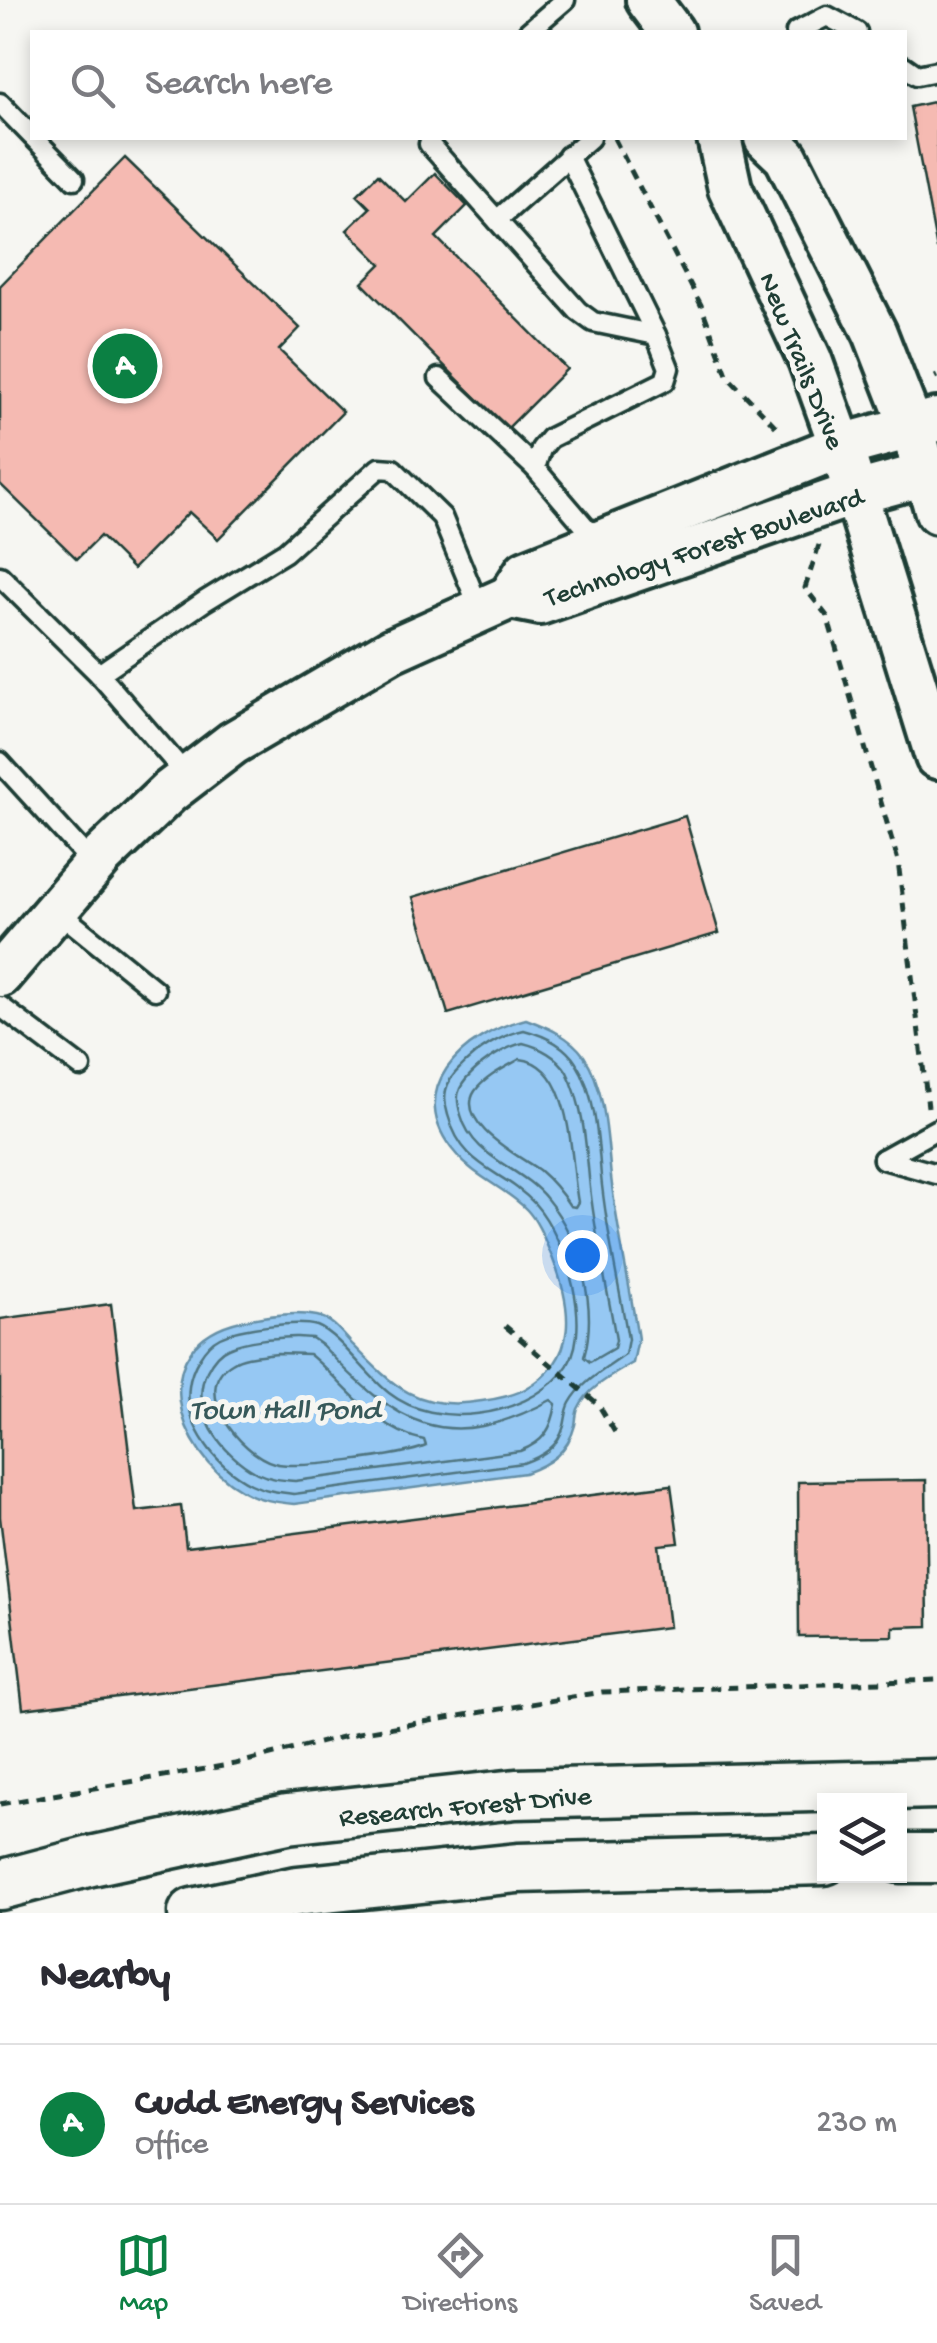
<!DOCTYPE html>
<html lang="en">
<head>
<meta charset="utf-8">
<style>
  :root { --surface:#fff; --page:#f2f2f3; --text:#2b2b33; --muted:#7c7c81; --line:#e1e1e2; --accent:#0b8043 }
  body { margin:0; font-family:"Gochi Hand",sans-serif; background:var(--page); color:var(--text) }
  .controls { position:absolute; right:30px; bottom:30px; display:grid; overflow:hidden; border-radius:0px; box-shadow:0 5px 15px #0003 }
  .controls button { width:90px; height:90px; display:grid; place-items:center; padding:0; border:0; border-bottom:2px solid var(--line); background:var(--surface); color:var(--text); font:50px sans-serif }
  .you { position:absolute; left:582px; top:1255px; width:35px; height:35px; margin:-25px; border:8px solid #fff; border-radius:50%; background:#1a73e8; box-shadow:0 0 0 15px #1a73e833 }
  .badge { display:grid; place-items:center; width:65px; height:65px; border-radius:50%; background:var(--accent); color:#fff; font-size:32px; font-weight:700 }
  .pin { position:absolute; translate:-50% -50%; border:5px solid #fff; box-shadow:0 2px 10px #0006 }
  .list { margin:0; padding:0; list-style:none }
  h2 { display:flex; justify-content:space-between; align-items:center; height:130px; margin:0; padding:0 40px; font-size:42px }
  h2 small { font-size:32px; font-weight:400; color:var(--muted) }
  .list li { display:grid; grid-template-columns:65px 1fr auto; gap:30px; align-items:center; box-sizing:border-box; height:160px; padding:0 40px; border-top:2px solid var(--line) }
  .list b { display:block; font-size:38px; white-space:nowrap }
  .list p { margin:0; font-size:32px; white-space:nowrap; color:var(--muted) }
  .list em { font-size:32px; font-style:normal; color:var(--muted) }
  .icon { flex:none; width:55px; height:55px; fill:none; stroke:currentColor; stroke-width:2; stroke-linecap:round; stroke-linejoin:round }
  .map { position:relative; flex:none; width:937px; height:1913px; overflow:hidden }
  .search { position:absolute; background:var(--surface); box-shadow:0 5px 15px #0003; left:30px; right:30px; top:30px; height:110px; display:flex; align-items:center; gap:25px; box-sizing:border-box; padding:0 35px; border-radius:0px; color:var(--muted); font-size:38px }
  .sheet { height:290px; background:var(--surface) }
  nav { display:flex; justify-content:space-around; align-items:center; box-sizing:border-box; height:140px; border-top:2px solid var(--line); background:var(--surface); font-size:28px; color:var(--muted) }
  nav a { display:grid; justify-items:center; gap:5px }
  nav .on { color:var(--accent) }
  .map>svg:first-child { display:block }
  .water { fill:#96c8f3; stroke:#6690a7; stroke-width:2.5 }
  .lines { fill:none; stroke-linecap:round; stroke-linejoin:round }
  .shore { stroke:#4f7580; stroke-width:2.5 }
  .building { fill:#f5bab2; stroke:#1f3d34; stroke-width:2.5 }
  .service-casing { stroke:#1f3d34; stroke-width:25 }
  .tertiary-casing { stroke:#1f3d34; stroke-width:50 }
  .secondary-casing { stroke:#1f3d34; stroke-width:55 }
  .path { stroke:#1f3d34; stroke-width:5; stroke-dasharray:10 8; stroke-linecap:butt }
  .service { stroke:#f6f6f2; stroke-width:18 }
  .tertiary { stroke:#f6f6f2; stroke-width:42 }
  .secondary { stroke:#f6f6f2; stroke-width:48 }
  .labels { text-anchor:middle; stroke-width:10; stroke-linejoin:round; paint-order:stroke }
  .street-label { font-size:28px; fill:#1f3d34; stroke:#f6f6f2 }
  .water-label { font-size:30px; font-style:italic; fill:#37595a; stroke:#f6f6f2 }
</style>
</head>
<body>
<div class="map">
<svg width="937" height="1913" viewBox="0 0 937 1913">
  <rect width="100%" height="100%" fill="#f6f6f2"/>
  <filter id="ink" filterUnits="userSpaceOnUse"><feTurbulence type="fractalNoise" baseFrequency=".01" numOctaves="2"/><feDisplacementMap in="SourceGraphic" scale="20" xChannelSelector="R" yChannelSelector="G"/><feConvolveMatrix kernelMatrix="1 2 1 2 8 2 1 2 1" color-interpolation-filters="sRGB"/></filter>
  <g filter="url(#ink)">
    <path class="water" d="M526,1019C547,1027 570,1036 584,1056C606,1089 607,1139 611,1177C617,1231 630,1285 638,1339L633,1363C613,1375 587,1388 578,1409C576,1414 576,1420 575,1425C568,1452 550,1464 525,1473L294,1504C276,1502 259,1500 243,1491C174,1453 144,1343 241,1321C264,1316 293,1311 317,1316C332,1319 342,1333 352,1344C394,1387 418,1412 482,1401C496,1399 513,1396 525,1389C580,1359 572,1306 552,1257C545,1241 539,1223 527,1210C506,1188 476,1178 456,1154C401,1091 463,1034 526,1019Z"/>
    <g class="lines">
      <g class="shore">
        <path d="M524,1030C543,1035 565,1045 576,1063C596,1094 598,1141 601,1176C606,1230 619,1285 628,1339L625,1355C606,1369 582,1381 570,1403C566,1410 566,1419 564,1426C558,1447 543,1456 523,1463L294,1494C279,1492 265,1491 251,1484C217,1467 184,1426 189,1387C191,1369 204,1345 220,1337C239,1328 297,1320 317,1326C338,1334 369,1378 389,1393C436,1430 522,1418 562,1373C597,1334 566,1239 535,1204C503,1169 463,1170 448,1115C442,1096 445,1082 460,1068C477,1050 501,1035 524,1030Z"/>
        <path d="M523,1043C540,1047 558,1057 567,1072C583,1104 586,1144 589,1178C594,1232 607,1286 616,1340L614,1348L590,1362L584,1357C598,1307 580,1239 547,1199C521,1166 473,1159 461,1115C455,1097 457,1088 471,1074C484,1061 505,1047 523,1043Z"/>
        <path d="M520,1059C574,1065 570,1162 578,1202L575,1207L570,1206C561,1192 552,1181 539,1170C521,1157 454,1123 475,1091C485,1077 506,1067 520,1059Z"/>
        <path d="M297,1337L312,1338L322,1345C396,1425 446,1456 551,1400L556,1404C552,1429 544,1442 520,1451L295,1481C282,1480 269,1479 257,1473C222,1455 188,1410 207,1371C212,1361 218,1352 228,1348C248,1339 275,1338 297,1337Z"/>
        <path d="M277,1353L309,1354C346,1384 374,1430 424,1440L426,1446C404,1456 297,1470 274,1463C241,1454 188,1389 232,1363C244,1355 264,1355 277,1353Z"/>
      </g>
    </g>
    <g class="building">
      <polygon points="933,102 937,120 937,249 910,107"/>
      <polygon points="125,158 300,328 279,350 343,412 218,539 189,512 133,569 100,536 77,559 0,484 0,286"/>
      <polygon points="435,173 467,206 436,237 567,369 507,429 362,283 381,264 347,230 370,208 357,195 378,174 406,202"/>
      <polygon points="685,816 719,933 448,1014 413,897"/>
      <polygon points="111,1304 136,1511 181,1506 186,1547 671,1485 679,1543 659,1545 669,1627 23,1709 0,1517 0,1319"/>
      <polygon points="926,1480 928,1626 893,1627 893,1636 799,1637 798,1482"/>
    </g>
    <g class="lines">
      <defs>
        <g id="service">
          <polyline points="528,32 565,0"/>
          <polyline points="796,32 827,16 857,32"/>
          <polyline points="904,66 917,75 937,71"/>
          <polyline points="0,103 32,136"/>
          <polyline points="34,138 74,179"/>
          <polyline points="431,138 429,144 578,311 593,322 656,335 669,368 665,381 550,438 541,449 535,468 599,543"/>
          <polyline points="568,156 656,335"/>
          <polyline points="497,220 590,138"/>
          <polyline points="439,378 535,468"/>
          <polyline points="0,576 99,674"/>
          <polyline points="0,762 94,865"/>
          <polyline points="188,777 99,674 205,601 285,552 379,468 393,469 442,517 480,610"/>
          <polyline points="55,909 155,990"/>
          <polyline points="0,1006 81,1067"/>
          <polyline points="883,1159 937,1129"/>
          <polyline points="883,1159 937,1174"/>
        </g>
        <g id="tertiary">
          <polyline points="648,0 672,32"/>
          <polyline points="719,138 730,188 810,360 841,446 937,757"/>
          <polyline points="766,138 786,157 875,333 912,428 937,512"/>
          <polyline points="510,597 526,572 841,446 937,420"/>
          <polyline points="0,975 102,856 169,792 233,743 392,650 510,597 540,603 856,493 937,471"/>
        </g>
        <g id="secondary">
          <polyline points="900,1858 937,1858"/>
          <polyline points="0,1885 91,1861 287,1819 516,1794 937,1784"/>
          <polyline points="193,1913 297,1891 518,1868 824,1860"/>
        </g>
      </defs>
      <use href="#service" class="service-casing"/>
      <use href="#tertiary" class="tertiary-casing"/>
      <use href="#secondary" class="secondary-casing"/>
      <g class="path">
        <polyline points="614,138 701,305 728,377 781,432"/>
        <polyline points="935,377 937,376"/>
        <polyline points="819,545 805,588 827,616 898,861 928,1107"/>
        <polyline points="505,1326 598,1404 616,1434"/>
        <polyline points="0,1804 235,1764 358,1733 602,1692 937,1680"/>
      </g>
      <use href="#service" class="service"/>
      <use href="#tertiary" class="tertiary"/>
      <use href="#secondary" class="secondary"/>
    </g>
  </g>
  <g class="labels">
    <g class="street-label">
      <text transform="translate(804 360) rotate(68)" y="10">New Trails Drive</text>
      <text transform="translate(703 545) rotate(-18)" y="10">Technology Forest Boulevard</text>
      <text transform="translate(465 1804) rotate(-5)" y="10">Research Forest Drive</text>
    </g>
    <g class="water-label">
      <text x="285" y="1418">Town Hall Pond</text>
    </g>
  </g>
</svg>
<div class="controls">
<button><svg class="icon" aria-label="layers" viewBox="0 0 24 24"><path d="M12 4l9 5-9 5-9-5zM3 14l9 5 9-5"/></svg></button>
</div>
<div class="you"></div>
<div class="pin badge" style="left:125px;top:366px">A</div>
<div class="search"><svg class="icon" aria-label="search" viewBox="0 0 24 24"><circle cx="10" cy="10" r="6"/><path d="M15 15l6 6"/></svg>Search here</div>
</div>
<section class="sheet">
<h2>Nearby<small></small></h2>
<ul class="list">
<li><span class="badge">A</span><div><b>Cudd Energy Services</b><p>Office</p></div><em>230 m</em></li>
</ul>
</section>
<nav>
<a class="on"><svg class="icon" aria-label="map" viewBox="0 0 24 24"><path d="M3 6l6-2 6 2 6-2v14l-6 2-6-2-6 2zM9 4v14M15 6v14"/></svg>Map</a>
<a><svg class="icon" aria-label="directions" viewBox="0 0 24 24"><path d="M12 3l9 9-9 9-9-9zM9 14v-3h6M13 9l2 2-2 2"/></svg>Directions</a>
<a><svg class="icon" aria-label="saved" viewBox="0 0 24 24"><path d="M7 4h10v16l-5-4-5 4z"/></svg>Saved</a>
</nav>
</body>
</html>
